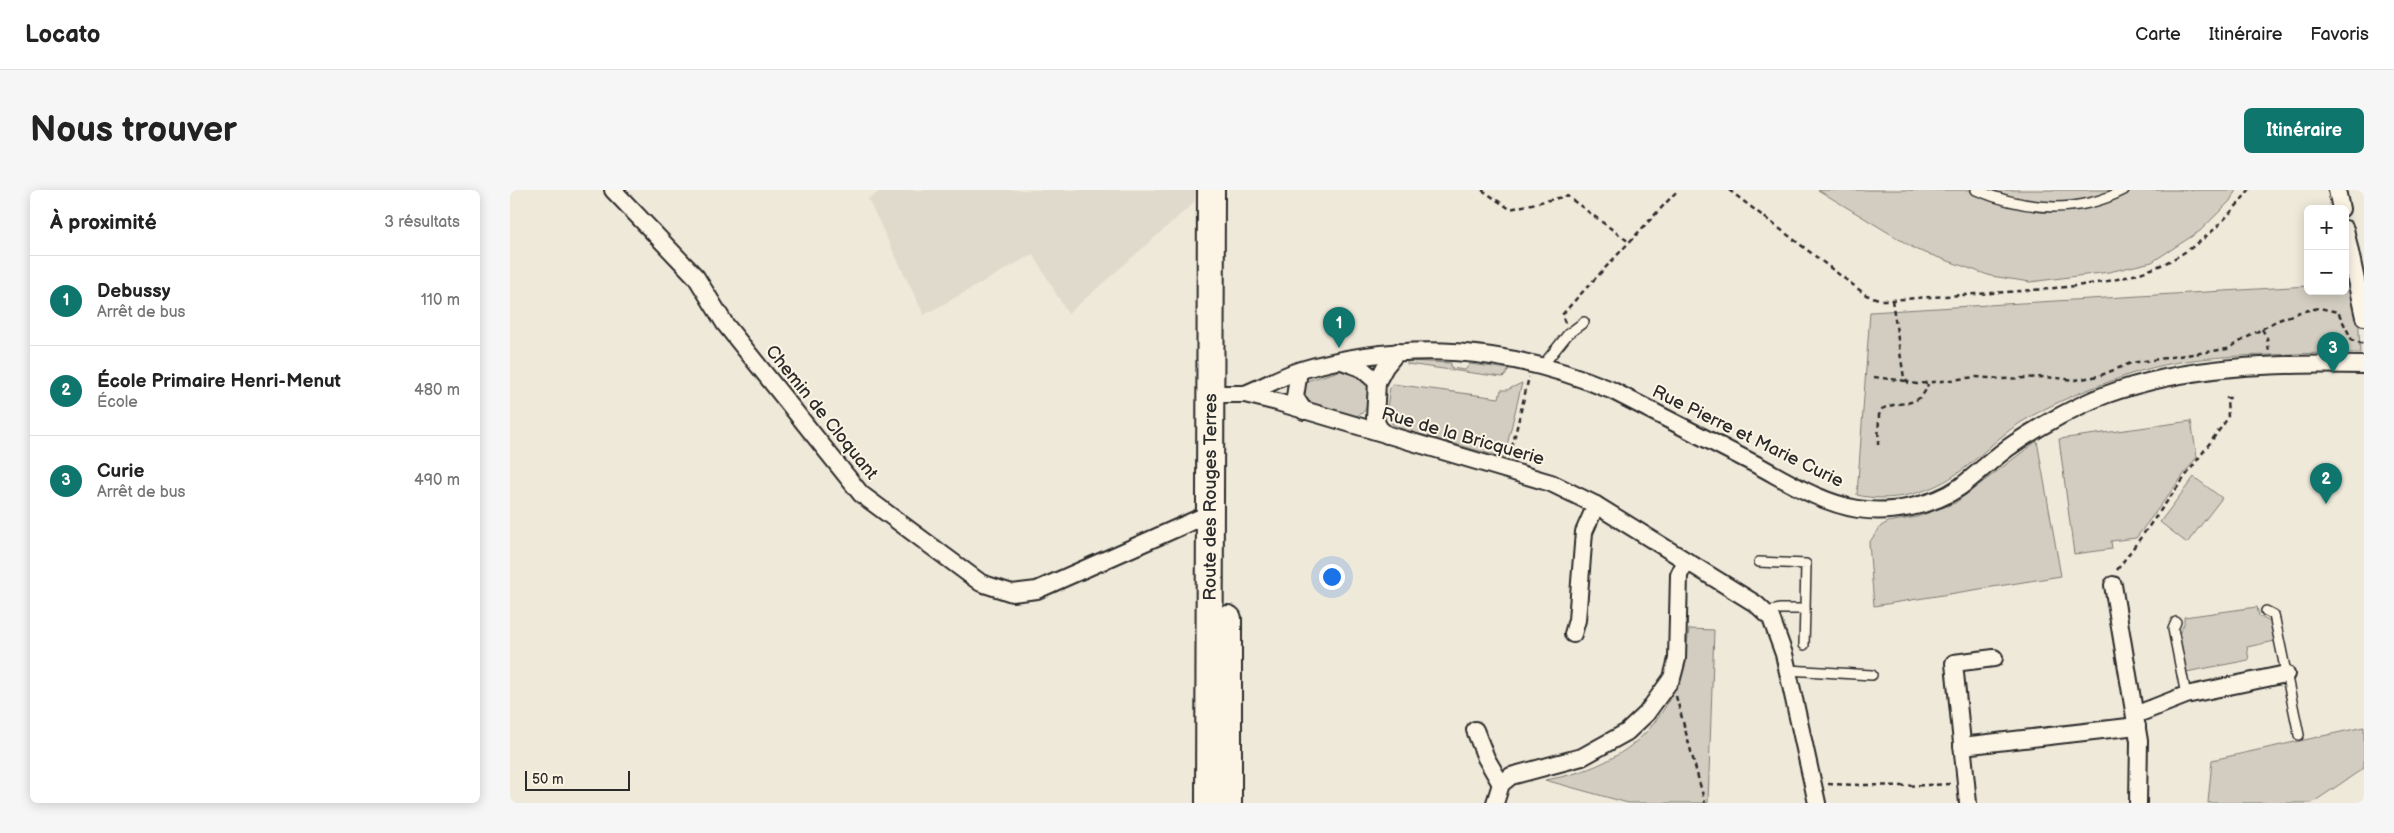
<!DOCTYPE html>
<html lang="fr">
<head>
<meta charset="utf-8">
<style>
  :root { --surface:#fff; --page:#f6f6f6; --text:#222; --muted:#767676; --line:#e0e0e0; --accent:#0f766e }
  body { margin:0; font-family:"Balsamiq Sans",sans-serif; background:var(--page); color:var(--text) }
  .controls { position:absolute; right:15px; top:15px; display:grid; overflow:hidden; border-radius:8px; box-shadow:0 2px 12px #0003 }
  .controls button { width:45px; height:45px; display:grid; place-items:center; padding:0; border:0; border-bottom:1px solid var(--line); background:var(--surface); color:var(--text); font:25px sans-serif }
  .scale { position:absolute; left:15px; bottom:12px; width:105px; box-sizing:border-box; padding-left:5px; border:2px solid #2b2b2b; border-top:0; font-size:14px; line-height:18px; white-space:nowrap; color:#2b2b2b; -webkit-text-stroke:4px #fcf5e5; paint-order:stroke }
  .you { position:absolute; left:821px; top:386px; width:18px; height:18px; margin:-12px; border:4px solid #fff; border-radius:50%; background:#1a73e8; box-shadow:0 0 0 8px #1a73e833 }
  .badge { display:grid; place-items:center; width:32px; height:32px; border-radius:50%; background:var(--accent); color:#fff; font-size:16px; font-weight:700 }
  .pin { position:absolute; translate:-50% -41px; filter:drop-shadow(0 1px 2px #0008) }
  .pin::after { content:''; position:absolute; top:26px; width:18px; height:15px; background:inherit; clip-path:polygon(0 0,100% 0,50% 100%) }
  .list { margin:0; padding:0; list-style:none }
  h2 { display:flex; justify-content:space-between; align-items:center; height:65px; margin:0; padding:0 20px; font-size:21px }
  h2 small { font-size:16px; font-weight:400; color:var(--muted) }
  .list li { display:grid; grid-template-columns:32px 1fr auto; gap:15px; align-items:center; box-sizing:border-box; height:90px; padding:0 20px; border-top:1px solid var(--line) }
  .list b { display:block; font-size:19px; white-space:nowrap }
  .list p { margin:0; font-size:16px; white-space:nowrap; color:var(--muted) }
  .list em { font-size:16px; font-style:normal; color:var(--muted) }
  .map { position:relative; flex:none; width:1854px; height:613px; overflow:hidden; border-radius:8px }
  header { display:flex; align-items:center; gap:30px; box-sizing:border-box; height:70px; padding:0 25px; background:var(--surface); border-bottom:1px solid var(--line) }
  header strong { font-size:24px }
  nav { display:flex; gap:28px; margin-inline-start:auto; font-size:18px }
  .intro { display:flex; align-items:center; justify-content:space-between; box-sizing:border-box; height:120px; padding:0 30px }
  h1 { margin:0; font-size:35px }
  .button { padding:12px 22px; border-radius:8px; background:var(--accent); color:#fff; font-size:18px; font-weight:700 }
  main { display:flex; gap:30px; padding:0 30px }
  aside { flex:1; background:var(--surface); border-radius:8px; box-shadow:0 2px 12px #0003 }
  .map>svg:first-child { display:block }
  .built { fill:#e0dacc }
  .green { fill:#d2cdc0; stroke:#7e7c76 }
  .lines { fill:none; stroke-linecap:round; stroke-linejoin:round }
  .service-casing { stroke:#2b2b2b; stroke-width:12 }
  .minor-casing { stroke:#2b2b2b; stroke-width:20 }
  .primary-casing { stroke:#2b2b2b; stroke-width:30 }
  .path { stroke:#2b2b2b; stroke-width:2.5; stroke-dasharray:5 4; stroke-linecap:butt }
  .service { stroke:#fcf5e5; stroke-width:9 }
  .minor { stroke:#fcf5e5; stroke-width:16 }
  .primary { stroke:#fcf5e5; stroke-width:26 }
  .labels { text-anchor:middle; stroke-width:4; stroke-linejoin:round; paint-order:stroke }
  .street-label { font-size:18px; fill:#2b2b2b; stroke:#fcf5e5 }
</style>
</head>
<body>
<header>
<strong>Locato</strong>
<nav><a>Carte</a><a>Itinéraire</a><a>Favoris</a></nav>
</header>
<div class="intro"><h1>Nous trouver</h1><a class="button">Itinéraire</a></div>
<main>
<aside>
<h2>À proximité<small>3 résultats</small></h2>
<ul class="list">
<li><span class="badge">1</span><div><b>Debussy</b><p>Arrêt de bus</p></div><em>110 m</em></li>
<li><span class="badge">2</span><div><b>École Primaire Henri-Menut</b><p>École</p></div><em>480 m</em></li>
<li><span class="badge">3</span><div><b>Curie</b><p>Arrêt de bus</p></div><em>490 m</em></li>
</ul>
</aside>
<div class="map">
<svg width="1854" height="613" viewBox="0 0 1854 613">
  <rect width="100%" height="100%" fill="#efe9da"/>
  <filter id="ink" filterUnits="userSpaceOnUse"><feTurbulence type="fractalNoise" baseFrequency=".02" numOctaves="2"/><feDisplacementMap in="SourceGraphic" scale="10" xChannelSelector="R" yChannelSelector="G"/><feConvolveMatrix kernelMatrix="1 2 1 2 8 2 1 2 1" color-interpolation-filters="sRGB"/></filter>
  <g filter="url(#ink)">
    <polygon class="built" points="372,0 686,0 685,11 677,19 558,124 523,64 414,125 358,9"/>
    <g class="green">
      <polygon points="1308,0 1726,0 1720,11 1690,41 1642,72 1599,82 1520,92 1481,86 1407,60"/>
      <path d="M1847,93L1850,163C1820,162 1790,164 1759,165C1712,166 1666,169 1621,184C1583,197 1543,212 1510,233C1486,248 1468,270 1445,285C1417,304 1380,313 1347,305L1360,122L1798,96V101H1835V94Z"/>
      <polygon points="897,171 941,173 941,178 955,180 960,174 999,179 995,186 992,187 897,174"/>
      <path d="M836,179L859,189C860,219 857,233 824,223C811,219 803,217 793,208V194L796,191Z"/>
      <polygon points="1012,193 994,268 889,238 882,234 876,224 880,197 883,194 989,208 991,200 997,200"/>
      <polygon points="1681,231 1687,267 1626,348 1601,351 1602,359 1564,364 1549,249"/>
      <polygon points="1527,251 1551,386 1364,416 1359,353 1371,336 1378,332 1407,327 1445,313"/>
      <polygon points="1684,287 1712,308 1677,353 1650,332"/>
      <polygon points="1747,417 1749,426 1762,433 1765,451 1737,457 1739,470 1676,482 1669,444 1674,434 1674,427"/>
      <path d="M1179,439L1204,440L1198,613H1118L1035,590C1122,576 1170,526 1179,439Z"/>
      <polygon points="1854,537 1854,578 1802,613 1698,613 1702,570"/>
    </g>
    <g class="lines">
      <defs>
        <g id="service">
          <path d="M1466,0C1515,20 1566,25 1614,0"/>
          <polyline points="1033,175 1058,144 1074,132"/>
          <polyline points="1249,372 1296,374 1295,419"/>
          <polyline points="1756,421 1764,425 1789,545"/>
          <polyline points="1257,422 1269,419 1295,419 1294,455"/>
          <polyline points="1666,432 1663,439 1676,505"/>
          <polyline points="1278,480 1362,485"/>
        </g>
        <g id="minor">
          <polyline points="103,0 186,87 215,134 351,304 471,393 502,403 527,400 701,323"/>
          <polyline points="1827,0 1831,19"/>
          <polyline points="1835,39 1854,127"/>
          <polyline points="832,171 851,178 867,192"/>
          <polyline points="789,181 785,207 794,221"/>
          <polyline points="701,204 735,204 767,212 1041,293 1086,315 1246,414 1261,428 1274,464 1307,613"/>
          <path d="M735,204C753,197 772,186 791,180C898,149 998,157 1101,200C1149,225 1198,250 1247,275C1279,292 1311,313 1348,319C1381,324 1423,316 1450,297C1469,283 1485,266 1505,253C1530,236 1566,216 1595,205C1677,175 1767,173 1854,175"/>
          <polyline points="877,245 869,238 865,229 867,192 875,177 887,162"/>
          <polyline points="1603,395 1629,551 1628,613"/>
          <polyline points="1063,444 1067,430 1074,342 1086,315"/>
          <polyline points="1625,525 1676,505 1776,484"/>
          <polyline points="965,540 976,568 991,594"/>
          <polyline points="1452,556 1627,536"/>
          <polyline points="985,613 991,594 1001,586 1072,567 1117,542 1136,524 1162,488 1167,469 1169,385 1176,371"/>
          <polyline points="1458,613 1444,473 1484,468"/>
        </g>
        <g id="primary">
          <polyline points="718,429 718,613"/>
          <path id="s1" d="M699,613L701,0"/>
        </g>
      </defs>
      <use href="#service" class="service-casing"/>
      <use href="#minor" class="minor-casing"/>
      <use href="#primary" class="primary-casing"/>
      <g class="path">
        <polyline points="972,0 1000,19 1057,6 1119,52"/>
        <path d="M1219,0L1356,105L1372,110H1382C1428,106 1475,104 1522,100C1620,92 1676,83 1739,0"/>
        <polyline points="1382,110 1394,188 1399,193 1407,194 1466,187 1493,189 1536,187 1565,190 1589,186 1621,173 1717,159 1766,131 1790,122 1809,118 1828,122 1842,150 1854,154"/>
        <polyline points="1055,133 1052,125 1067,108 1168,0"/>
        <polyline points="1752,139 1757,148 1759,162"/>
        <polyline points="1364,187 1396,191"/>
        <path d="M1368,255L1369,225L1372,219C1390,209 1410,220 1418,194"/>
        <polyline points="1000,266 1019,187"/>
        <polyline points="1607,380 1718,228 1717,208 1722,208"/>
        <polyline points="1166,506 1195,613"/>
        <polyline points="1318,594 1391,596 1442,594"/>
      </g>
      <use href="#service" class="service"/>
      <use href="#minor" class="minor"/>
      <use href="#primary" class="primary"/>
    </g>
  </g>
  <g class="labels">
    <g class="street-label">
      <text transform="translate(312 222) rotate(51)" y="6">Chemin de Cloquant</text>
      <text transform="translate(953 246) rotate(16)" y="6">Rue de la Bricquerie</text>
      <text transform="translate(1238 246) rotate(26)" y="6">Rue Pierre et Marie Curie</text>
      <text dy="6" stroke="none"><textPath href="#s1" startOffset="306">Route des Rouges Terres</textPath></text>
    </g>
  </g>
</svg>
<div class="controls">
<button>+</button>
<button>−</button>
</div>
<div class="scale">50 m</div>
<div class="you"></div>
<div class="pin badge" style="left:829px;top:158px">1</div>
<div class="pin badge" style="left:1816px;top:314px">2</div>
<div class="pin badge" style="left:1823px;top:183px">3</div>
</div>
</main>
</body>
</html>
